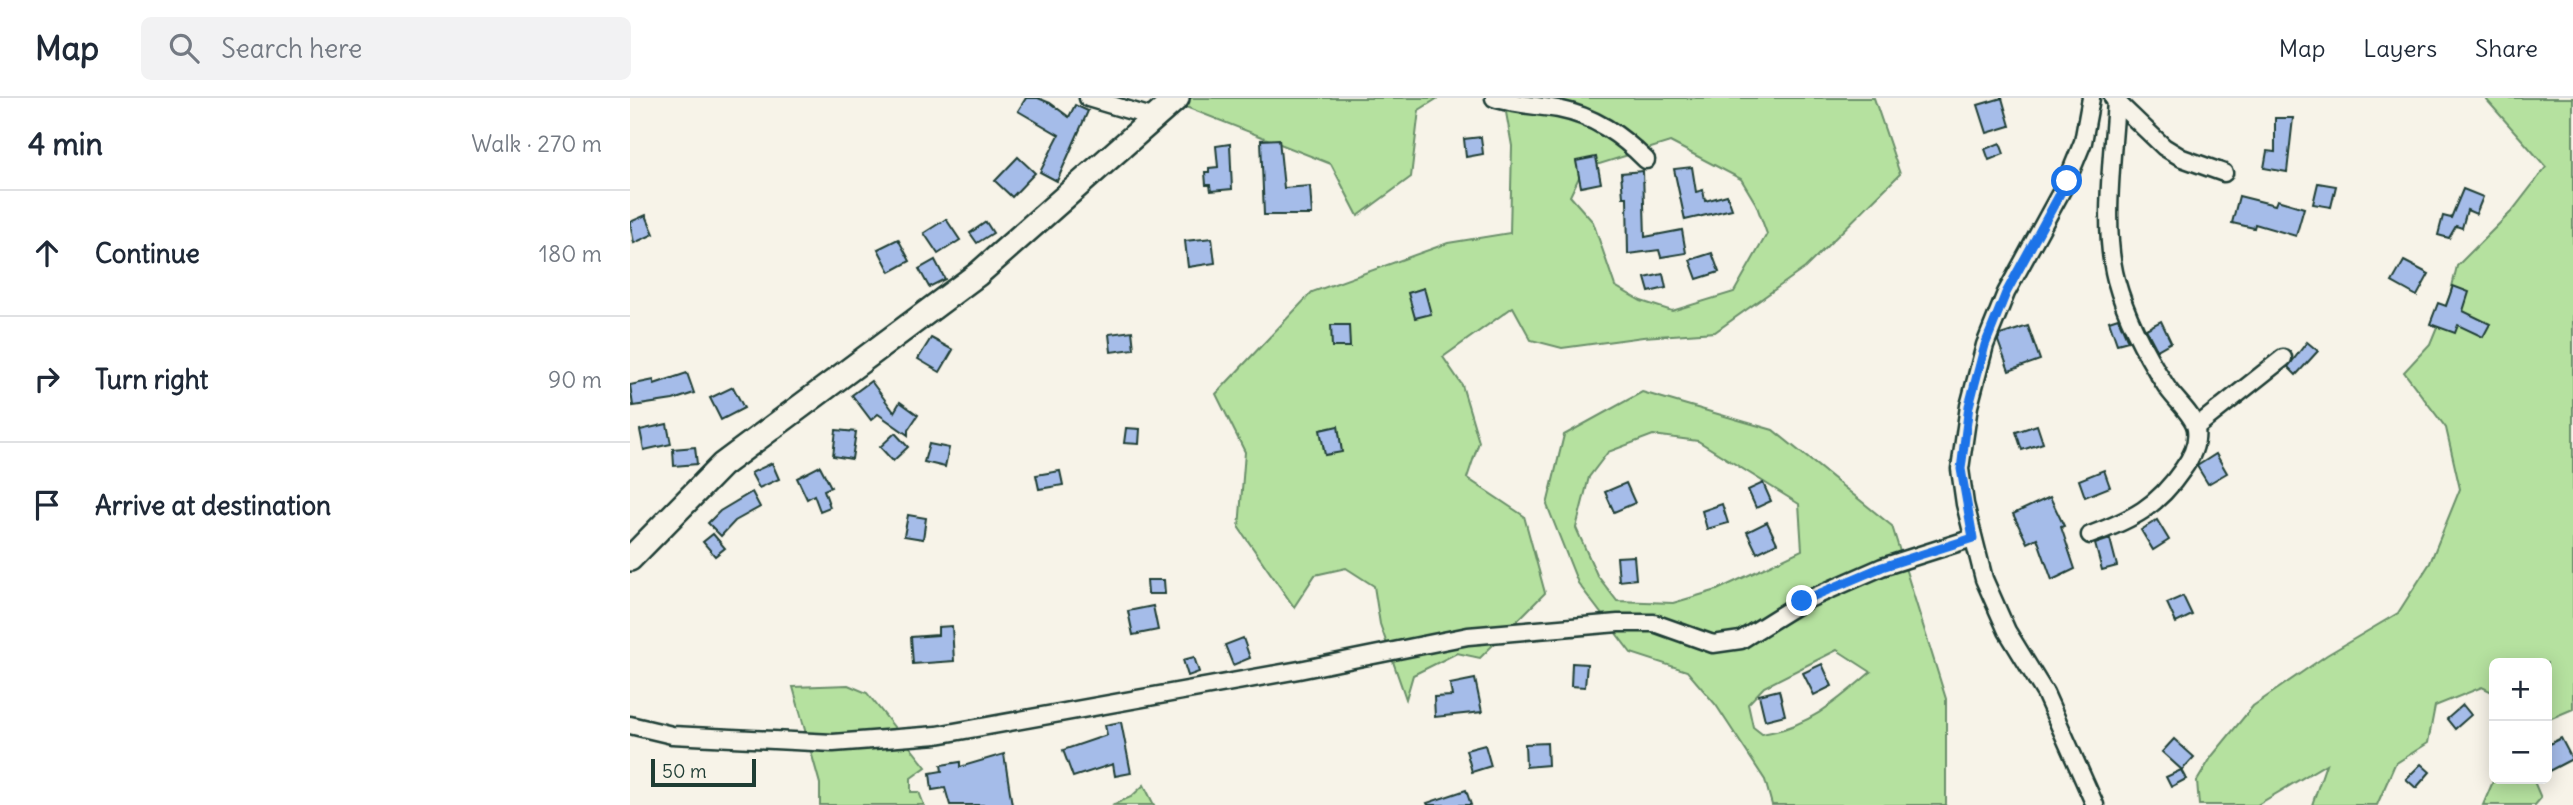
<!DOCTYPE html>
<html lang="en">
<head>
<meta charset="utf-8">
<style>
  :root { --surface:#fff; --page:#f2f2f3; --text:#1f2937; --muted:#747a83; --line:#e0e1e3 }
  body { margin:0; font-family:Delius,sans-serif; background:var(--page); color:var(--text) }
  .controls { position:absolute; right:21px; bottom:21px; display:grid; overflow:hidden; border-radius:10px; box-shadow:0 4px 18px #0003 }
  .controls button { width:63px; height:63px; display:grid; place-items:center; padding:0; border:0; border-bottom:2px solid var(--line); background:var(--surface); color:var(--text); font:35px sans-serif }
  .scale { position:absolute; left:21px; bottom:18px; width:105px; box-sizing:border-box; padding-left:7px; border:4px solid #1f3d34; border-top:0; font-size:19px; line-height:24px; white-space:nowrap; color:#1f3d34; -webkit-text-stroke:5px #f7f3e8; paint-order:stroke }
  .stop { position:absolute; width:21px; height:21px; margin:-16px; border:5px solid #1a73e8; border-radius:50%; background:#fff }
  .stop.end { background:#1a73e8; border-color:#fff; box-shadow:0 2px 7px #0008 }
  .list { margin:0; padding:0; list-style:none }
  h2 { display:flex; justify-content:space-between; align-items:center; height:91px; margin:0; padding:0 28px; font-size:30px }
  h2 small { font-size:23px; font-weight:400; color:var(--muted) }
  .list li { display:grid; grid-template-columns:46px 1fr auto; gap:21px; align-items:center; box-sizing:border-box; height:126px; padding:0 28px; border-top:2px solid var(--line) }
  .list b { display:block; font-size:26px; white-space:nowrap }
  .list em { font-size:23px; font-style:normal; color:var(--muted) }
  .icon { flex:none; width:38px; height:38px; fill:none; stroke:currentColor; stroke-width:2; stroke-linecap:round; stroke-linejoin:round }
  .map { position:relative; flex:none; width:1943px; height:707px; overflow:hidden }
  header { display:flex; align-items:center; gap:42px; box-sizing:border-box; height:98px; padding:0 35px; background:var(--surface); border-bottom:2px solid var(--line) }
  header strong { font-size:33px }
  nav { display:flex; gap:38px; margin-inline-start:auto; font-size:24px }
  .search { width:490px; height:63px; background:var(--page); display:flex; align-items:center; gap:18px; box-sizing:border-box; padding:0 24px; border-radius:10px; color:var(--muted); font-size:26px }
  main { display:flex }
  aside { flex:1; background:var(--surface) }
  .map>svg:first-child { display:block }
  .green { fill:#b5e19f; stroke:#6a8f6a; stroke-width:2; fill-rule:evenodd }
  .building { fill:#a5bce9; stroke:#1f3d34; stroke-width:2 }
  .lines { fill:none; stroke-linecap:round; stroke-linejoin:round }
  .minor-casing { stroke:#1f3d34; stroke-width:21 }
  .secondary-casing { stroke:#1f3d34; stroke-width:28 }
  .minor { stroke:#f7f3e8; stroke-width:16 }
  .secondary { stroke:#f7f3e8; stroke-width:23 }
  .route { stroke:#1a73e8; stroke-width:9 }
</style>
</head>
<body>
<header>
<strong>Map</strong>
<div class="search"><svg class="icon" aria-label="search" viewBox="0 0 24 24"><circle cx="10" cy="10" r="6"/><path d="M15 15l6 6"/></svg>Search here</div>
<nav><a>Map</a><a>Layers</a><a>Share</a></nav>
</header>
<main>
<aside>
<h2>4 min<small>Walk · 270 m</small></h2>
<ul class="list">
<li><svg class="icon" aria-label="ahead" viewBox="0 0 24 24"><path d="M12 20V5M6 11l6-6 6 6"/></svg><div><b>Continue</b></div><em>180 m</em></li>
<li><svg class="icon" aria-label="right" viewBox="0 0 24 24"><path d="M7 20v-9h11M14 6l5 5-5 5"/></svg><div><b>Turn right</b></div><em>90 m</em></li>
<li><svg class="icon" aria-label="arrive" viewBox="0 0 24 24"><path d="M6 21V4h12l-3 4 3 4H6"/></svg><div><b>Arrive at destination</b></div></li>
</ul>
</aside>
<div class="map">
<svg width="1943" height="707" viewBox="0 0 1943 707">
  <rect width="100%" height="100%" fill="#f7f3e8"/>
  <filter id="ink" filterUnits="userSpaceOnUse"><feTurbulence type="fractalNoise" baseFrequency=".0143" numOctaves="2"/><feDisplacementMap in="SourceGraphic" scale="14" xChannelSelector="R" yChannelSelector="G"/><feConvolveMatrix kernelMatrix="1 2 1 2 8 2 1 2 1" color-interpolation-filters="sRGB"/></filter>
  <g filter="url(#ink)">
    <g class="green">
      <polygon points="533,0 808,0 789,12 781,79 728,118 701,66"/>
      <path d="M864,0H1244L1270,76L1175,170L1085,234L1013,239L932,250L901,242L883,209L813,259L832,287L849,344L837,380L894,418L915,495L850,560L827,555L783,577L776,601L750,526L744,488L716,470L685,477L664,509L609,430L615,354L586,296L682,194L818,145L880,135L882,48L874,3ZM1040,44L1111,81L1126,106L1137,136L1104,194L1042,213L1011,203L985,188L963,124L940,98L953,71Z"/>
      <polygon points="1855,0 1943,0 1943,611 1917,622 1917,565 1864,565 1864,595 1852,589 1805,608 1798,645 1765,666 1747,707 1682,707 1696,666 1627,707 1569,707 1567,683 1582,658 1623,608 1697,557 1768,515 1800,465 1830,391 1816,330 1774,274 1800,246 1820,197 1827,168 1882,113 1916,69"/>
      <path d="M1012,294L1143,332L1262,428L1316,601V707H1142L1135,682L1086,607L1057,573L1001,555L948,485L917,407L934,337ZM1023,337L1068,343L1169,406L1172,452L1087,492L1043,505L987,503L967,477L946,430L959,379L978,354ZM1207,552L1241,574C1206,604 1178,629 1132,636L1123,629L1118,606L1134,589Z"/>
      <polygon points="218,587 237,595 296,669 281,680 281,694 289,694 294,707 190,707 190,686 163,589"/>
      <polygon points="1864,681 1903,681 1911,700 1905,707 1853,707"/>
      <polygon points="514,687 524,707 482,707 501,699"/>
    </g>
    <g class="building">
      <polygon points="396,0 408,0 420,5 439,19 445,7 458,13 427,83 410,74 429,37 388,13"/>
      <polygon points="1372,0 1380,28 1357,35 1348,7"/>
      <polygon points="1645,20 1663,20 1657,74 1634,70 1637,53 1645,54"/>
      <polygon points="851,39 853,56 836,59 834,41"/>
      <polygon points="649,41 654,90 680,88 682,117 634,117 631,42"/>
      <polygon points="1370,45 1374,56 1359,62 1355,51"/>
      <polygon points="600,46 602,91 581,93 580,87 576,87 575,74 579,74 579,70 588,69 586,48"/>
      <polygon points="388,59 405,75 382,99 365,83"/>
      <polygon points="966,59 971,85 951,89 946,63"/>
      <polygon points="1062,69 1066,94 1073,92 1075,103 1097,97 1102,111 1055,122 1044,71"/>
      <polygon points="1013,73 1015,139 1052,132 1056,155 1031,159 1029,152 998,156 997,99 993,99 991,75"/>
      <polygon points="1688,85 1706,88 1701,109 1683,106"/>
      <polygon points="1833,91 1853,99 1846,116 1837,112 1832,130 1826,128 1819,140 1808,137 1813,118 1821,120"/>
      <polygon points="1609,98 1645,107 1647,102 1674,110 1666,138 1625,126 1624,130 1602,125"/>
      <polygon points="16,117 24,136 4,145 0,124"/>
      <polygon points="316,121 330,142 308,156 294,135"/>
      <polygon points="356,124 363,135 347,145 340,135"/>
      <polygon points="582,140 585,165 558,169 555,143"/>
      <polygon points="268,141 280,163 260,174 248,151"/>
      <polygon points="1082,155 1089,174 1067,181 1060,162"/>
      <polygon points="305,162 315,181 299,189 289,171"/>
      <polygon points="1774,163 1799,176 1787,198 1762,184"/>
      <polygon points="1033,176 1036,190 1019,194 1015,180"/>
      <polygon points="1823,188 1839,194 1833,213 1860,226 1853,239 1828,227 1825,235 1800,226 1808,205 1816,208"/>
      <polygon points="794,190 801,216 785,220 778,195"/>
      <polygon points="1488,220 1498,243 1487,246 1479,223"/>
      <polygon points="1531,223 1541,244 1527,252 1516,231"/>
      <polygon points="701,227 719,227 720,249 702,249"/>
      <polygon points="1398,228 1410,262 1379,273 1368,243 1370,237"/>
      <polygon points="502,233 504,251 481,254 479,236"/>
      <polygon points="301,240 323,252 310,274 288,261"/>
      <polygon points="1677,244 1688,253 1666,277 1658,269"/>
      <polygon points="57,275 64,295 43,302 3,308 0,287 24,282 24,286"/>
      <polygon points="241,283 264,314 270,304 288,317 278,332 278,337 248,316 241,322 222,297"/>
      <polygon points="103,289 114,310 91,322 80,300"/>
      <polygon points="37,326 41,346 14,352 10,332"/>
      <polygon points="1407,327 1413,345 1392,352 1386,334"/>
      <polygon points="708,328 712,354 695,357 690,332"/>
      <polygon points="496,330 510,331 509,346 494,345"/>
      <polygon points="206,332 226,334 222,361 203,358"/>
      <polygon points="265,335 278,349 263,363 250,349"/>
      <polygon points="299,346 319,350 315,369 294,364"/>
      <polygon points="65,349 67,366 44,368 43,351"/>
      <polygon points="1586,356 1597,375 1578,386 1567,368"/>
      <polygon points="142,365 149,381 129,390 121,375"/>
      <polygon points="190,368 201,389 194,392 200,409 190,413 184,397 177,401 167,380"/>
      <polygon points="1474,372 1480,389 1455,399 1449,382"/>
      <polygon points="430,373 433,387 409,391 406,377"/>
      <polygon points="996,385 1005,405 984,414 975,394"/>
      <polygon points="1133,385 1141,403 1126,410 1118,392"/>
      <polygon points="122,394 130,409 105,423 91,438 78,425 90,413"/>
      <polygon points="1420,399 1434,428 1431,429 1445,471 1422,482 1407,440 1397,445 1383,416"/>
      <polygon points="1092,406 1098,425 1077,431 1072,413"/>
      <polygon points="278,417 296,420 293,441 274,438"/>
      <polygon points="1527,422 1539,442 1523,452 1511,432"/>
      <polygon points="1137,424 1147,445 1127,455 1117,434"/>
      <polygon points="83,436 95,450 85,458 73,444"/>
      <polygon points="1480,441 1487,468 1472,472 1465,446"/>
      <polygon points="1004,458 1006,481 989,483 987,459"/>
      <polygon points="517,482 534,482 535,496 518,496"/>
      <polygon points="1553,498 1562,517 1546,525 1537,505"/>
      <polygon points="523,508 528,532 503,537 498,513"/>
      <polygon points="322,528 324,563 283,566 281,539 308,537 308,529"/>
      <polygon points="613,540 620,560 603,567 595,547"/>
      <polygon points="564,559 569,574 558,578 553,562"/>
      <polygon points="942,565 957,566 955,589 941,588"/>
      <polygon points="1192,566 1202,588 1184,597 1173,575"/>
      <polygon points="845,581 852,614 805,619 804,599 822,598 820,586"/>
      <polygon points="1149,592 1155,617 1135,622 1129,597"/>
      <polygon points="1833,607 1841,617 1825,631 1817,621"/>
      <polygon points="491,624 501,675 485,678 483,666 443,679 433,652 477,637 475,627"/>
      <polygon points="1931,640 1942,661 1917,674 1917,647"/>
      <polygon points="1544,641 1564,659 1552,672 1532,654"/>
      <polygon points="917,645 918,667 896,669 895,646"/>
      <polygon points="855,647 861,668 842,674 836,652"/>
      <polygon points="374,656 382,707 320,707 315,690 302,692 300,675 312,673 311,667 330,664 330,669"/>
      <polygon points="1791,666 1800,674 1786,690 1776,681"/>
      <polygon points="1551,672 1556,681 1541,689 1536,679"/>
      <polygon points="836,692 841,707 798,707 797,705"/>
    </g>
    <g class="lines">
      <defs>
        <g id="minor">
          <polyline points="458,0 525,20"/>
          <path d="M864,0C884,7 907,7 928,11C964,18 991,37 1016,62"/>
          <polyline points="1461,0 1453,44 1437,83 1376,195 1355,247 1339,308 1330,371 1335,406 1354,481 1377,533 1415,595 1465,707"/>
          <polyline points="1483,0 1534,49 1552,60 1594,75"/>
          <polyline points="1566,329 1653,260"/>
          <path d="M1460,437C1503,421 1527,409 1553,371C1561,360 1568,345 1566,331C1564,317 1544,301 1536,288C1516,257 1496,219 1486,182C1472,129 1483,58 1486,2"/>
          <polyline points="0,627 42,637 203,645 307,637 669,572 838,538 988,525 1024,525 1083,546 1111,542 1172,504 1252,469 1343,440"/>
        </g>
        <polyline id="secondary" points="0,461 92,367 348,176 547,0"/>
      </defs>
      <use href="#minor" class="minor-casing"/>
      <use href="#secondary" class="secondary-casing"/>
      <use href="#minor" class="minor"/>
      <use href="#secondary" class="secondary"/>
    </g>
  </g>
  <g class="lines" filter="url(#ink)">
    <polyline class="route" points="1172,503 1252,469 1343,440 1331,371 1339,308 1355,247 1376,195 1437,83"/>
  </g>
</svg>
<div class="controls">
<button>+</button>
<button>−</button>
</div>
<div class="scale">50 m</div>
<div class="stop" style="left:1437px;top:83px"></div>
<div class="stop end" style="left:1172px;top:503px"></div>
</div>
</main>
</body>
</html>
